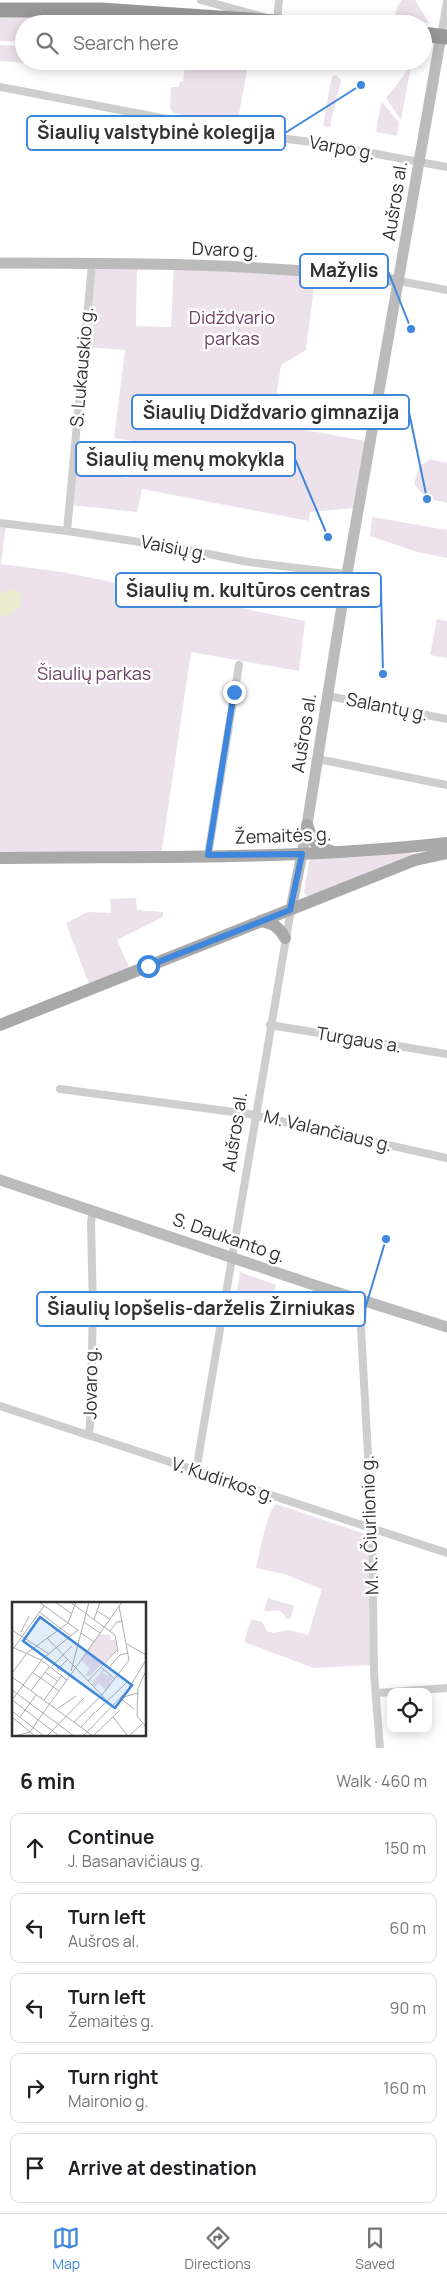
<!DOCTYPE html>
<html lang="en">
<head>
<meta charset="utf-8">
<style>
  :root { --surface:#fff; --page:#f6f6f6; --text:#202124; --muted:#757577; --line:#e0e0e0; --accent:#3f86dd }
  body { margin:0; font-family:Manrope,sans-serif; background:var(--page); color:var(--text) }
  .controls { position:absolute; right:15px; bottom:15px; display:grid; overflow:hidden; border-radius:10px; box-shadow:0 2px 12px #0003 }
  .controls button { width:45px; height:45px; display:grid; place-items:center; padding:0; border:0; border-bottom:1px solid var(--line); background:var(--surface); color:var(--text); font:25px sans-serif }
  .stop { position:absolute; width:15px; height:15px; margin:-11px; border:4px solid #3f86dd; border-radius:50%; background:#fff }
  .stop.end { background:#3f86dd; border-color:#fff; box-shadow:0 1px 5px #0008 }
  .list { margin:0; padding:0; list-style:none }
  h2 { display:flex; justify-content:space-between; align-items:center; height:65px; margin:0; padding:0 20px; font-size:21px }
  h2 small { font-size:16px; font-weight:400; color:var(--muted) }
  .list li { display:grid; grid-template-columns:32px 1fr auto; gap:15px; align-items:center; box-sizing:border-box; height:70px; margin:0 10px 10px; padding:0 10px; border:1px solid var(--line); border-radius:10px }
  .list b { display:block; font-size:19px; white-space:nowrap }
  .list p { margin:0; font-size:16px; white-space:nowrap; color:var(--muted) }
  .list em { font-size:16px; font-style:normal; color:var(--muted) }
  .icon { flex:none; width:28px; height:28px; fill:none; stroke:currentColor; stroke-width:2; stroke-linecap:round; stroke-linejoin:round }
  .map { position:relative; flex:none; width:447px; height:1748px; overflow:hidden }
  .search { position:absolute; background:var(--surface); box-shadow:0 2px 12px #0003; left:15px; right:15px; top:15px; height:55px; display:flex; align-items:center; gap:12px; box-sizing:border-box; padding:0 18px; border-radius:28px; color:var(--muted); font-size:19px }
  .sheet { height:465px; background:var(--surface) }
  nav { display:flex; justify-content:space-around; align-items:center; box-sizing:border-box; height:70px; border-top:1px solid var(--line); background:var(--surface); font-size:14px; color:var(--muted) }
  nav a { display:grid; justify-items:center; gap:2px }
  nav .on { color:var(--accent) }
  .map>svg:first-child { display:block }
  .green { fill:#ede1ec }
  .water { fill:#ebecce }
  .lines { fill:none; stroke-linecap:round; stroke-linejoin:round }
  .street { stroke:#cecece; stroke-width:8 }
  .secondary { stroke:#bbb; stroke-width:11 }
  .primary { stroke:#a9a9a9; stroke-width:12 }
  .highway { stroke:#989898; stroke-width:15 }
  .route { stroke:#3f86dd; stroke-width:6 }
  .labels { text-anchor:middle; stroke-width:5; stroke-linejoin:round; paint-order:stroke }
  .street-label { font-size:18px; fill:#313131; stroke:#fff }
  .park-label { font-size:18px; fill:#6c4065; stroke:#fff }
  .inset-road { fill:none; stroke:#adadad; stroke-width:1 }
  .view { fill:#3f86dd; fill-opacity:0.15; stroke:#3f86dd; stroke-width:2.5 }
  .inset-edge { fill:none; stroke:#313131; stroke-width:2.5 }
  .leader { fill:none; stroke:#3f86dd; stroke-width:2 }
  .callout-dot { fill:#3f86dd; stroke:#fff; stroke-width:2 }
  .callout { fill:#fff; stroke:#3f86dd; stroke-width:2 }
  .callout-label { font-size:19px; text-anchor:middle; font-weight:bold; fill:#313131 }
</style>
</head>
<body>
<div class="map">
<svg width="447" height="1748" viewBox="0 0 447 1748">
  <rect width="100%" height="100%" fill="#fff"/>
  <g class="green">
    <polygon points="402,0 415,0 429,23 395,17 397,7"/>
    <polygon points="50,16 178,24 24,24 24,42 0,41 0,18"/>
    <polygon points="0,45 24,46 24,61 177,61 180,68 125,64 124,68 64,63 62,66 0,61"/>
    <polygon points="181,61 249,61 237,124 173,113 170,107 171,87 179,87 180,81 183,82 185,64"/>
    <polygon points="411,66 401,120 386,98"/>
    <path d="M336,75L341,80C338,97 333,110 330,127L323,126L331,80L333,76Z"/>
    <polygon points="381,103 384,104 399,123 397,136 376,132"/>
    <polygon points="92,264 137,264 136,326 171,327 174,265 316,272 306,350 281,365 272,424 366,441 353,508 310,512 309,521 142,489 137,512 70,505 75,450 107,454 117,476 127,478 132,441 114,438 125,350 84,347"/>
    <polygon points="430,459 447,463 447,503 426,498 414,484 419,467"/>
    <polygon points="372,517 447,530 447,558 417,552 370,536"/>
    <polygon points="0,523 6,524 1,564 62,572 305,621 299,671 191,652 161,856 0,858"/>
    <polygon points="437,619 447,621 447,658 430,655"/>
    <polygon points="409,853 415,855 308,897 304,893 309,861 314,857"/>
    <polygon points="136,898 137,910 163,912 163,917 117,940 129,967 89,984 66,923 88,912 111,913 110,899"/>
    <polygon points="240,1272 276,1285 265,1320 234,1310"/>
    <path d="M276,1504L368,1535L370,1665L314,1668L244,1642L251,1619L262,1622L267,1631L273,1633L289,1630L308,1635L322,1589L284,1574L256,1568C259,1555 267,1511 276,1504Z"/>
    <path d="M268,1598L294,1606L291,1618L287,1619C280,1606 274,1612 264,1611Z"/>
  </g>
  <polygon class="water" points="11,589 21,594 21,606 10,615 0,617 0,594"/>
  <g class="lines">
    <g class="street">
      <polyline points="201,0 264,17"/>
      <polyline points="275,21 277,22 279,0"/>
      <polyline points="441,36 447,2"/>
      <polyline points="0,87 245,134 312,142 447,167"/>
      <polyline points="399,281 447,290"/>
      <polyline points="0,523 67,531 179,548 248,562 347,574"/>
      <polyline points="67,531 92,264"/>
      <polyline points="328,696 447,719"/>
      <polyline points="318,759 447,785"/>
      <polyline points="208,855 239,665"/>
      <polyline points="270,1025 447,1054"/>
      <polyline points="60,1089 249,1114 447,1158"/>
      <polyline points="364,1301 361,1328 372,1528 374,1673 380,1748"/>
      <polyline points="0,1406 447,1553"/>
      <polyline points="88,1435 90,1427 93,1309 91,1222 93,1211"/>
      <polyline points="196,1471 291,909"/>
      <polyline points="376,1693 447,1688"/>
    </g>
    <g class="secondary">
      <path d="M0,263C133,263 267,263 399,281"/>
      <polyline points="291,909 304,844 347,574 441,36"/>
      <polyline points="0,1180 314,1285 447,1327"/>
    </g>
    <g class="primary">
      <path d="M307,825C312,840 315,847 331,851"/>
      <path d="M0,858C149,856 299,860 447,843"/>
      <path d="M261,921C273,923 279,927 285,938"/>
      <polyline points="0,1025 415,860 447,853"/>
    </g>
    <g class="highway">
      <polyline points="0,10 101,10 305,24"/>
      <polyline points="423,34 447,37"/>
    </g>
  </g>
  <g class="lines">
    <polyline class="route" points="148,966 290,910 302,854 208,855 234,692"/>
  </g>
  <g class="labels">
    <g class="street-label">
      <text transform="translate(342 148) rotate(10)" y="6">Varpo g.</text>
      <text transform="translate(395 201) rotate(-81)" y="6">Aušros al.</text>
      <text transform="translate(225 250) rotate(2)" y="6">Dvaro g.</text>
      <text transform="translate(82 367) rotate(-85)" y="6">S. Lukauskio g.</text>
      <text transform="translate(174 548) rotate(11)" y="6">Vaisių g.</text>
      <text transform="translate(387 707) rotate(11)" y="6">Salantų g.</text>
      <text transform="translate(304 733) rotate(-81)" y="6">Aušros al.</text>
      <text transform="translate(283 836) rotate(-2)" y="6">Žemaitės g.</text>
      <text transform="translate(359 1040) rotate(9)" y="6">Turgaus a.</text>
      <text transform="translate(328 1131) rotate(13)" y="6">M. Valančiaus g.</text>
      <text transform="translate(235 1132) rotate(-81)" y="6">Aušros al.</text>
      <text transform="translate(229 1238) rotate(19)" y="6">S. Daukanto g.</text>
      <text transform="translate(91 1383) rotate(-89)" y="6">Jovaro g.</text>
      <text transform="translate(223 1480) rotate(18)" y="6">V. Kudirkos g.</text>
      <text transform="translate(370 1525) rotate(-92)" y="6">M. K. Čiurlionio g.</text>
    </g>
    <g class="park-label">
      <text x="232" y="324">Didždvario<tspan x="232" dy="21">parkas</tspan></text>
      <text x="94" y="680">Šiaulių parkas</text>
    </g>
  </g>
  <g transform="translate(12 1602)">
    <rect width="134" height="134" fill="#fff"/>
    <path d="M87,32L98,33L99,38H103L105,48L76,75L73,73L78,67L69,58ZM91,67L93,69L90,71L99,74L101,80L97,78L99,82L94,89L87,81L83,85L80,82Z" fill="#ede1ec"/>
    <path class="inset-road" d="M27,0L67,29M43,0L60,12M58,0L103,33M85,9L98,17M27,10L59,34M82,18L88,0M72,20L88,31M0,28L37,52M98,29L105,20L111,19M9,30L17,14M69,31L82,40M103,33L106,50M35,36L61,63M115,42L134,53M0,45L29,58M1,47L32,4M29,58L66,28M29,58L55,78L31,111L62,134M61,63L101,105M40,64L60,44M98,64L108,53L116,51M90,66L103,77M45,68L56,57M59,69L77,0M134,69L126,86L125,114L134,125M20,70L47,89M33,70L45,79M0,71L15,51L56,21L64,0M0,75L37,102M55,78L110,0M76,79L105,48M0,88L31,111M19,89L37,65M90,93L117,58L107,4M0,98L46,133M0,98L29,59M32,98L50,73M37,102L81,134M45,107L64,94M122,107L108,96L126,91M0,109L32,134M84,110L116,79M0,115L23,134M8,115L24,93M101,115L116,134M62,120L90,93M69,125L83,110M3,134L18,130L31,111M35,134L72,96M71,134L116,88L134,58M81,134L108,108M117,134L130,122"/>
    <path class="view" d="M28,15L120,83L103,106L11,39Z"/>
    <rect width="134" height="134" class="inset-edge"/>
  </g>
  <path class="leader" d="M361 85L285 133M411 329L388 271M427 499L409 412M328 537L295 459M383 674L381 590M386 1239L365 1309"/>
  <g class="callout-dot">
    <circle cx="361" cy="85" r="5"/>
    <circle cx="411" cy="329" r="5"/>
    <circle cx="427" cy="499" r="5"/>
    <circle cx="328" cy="537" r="5"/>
    <circle cx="383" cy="674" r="5"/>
    <circle cx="386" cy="1239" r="5"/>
  </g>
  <g class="callout">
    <rect x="27" y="116" width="258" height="34" rx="5"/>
    <rect x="300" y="254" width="88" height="34" rx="5"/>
    <rect x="132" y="395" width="277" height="34" rx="5"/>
    <rect x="76" y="442" width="219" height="34" rx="5"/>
    <rect x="116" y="573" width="265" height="34" rx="5"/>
    <rect x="37" y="1292" width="328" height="34" rx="5"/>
  </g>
  <g class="callout-label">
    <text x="156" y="139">Šiaulių valstybinė kolegija</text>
    <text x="344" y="277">Mažylis</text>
    <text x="271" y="419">Šiaulių Didždvario gimnazija</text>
    <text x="185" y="466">Šiaulių menų mokykla</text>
    <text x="248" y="597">Šiaulių m. kultūros centras</text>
    <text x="201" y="1315">Šiaulių lopšelis-darželis Žirniukas</text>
  </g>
</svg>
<div class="controls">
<button><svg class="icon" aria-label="locate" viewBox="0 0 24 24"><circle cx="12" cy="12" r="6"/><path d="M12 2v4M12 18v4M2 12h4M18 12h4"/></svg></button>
</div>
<div class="stop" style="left:148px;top:966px"></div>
<div class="stop end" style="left:234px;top:692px"></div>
<div class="search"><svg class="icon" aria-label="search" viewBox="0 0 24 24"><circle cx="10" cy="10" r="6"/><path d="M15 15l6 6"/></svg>Search here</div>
</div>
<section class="sheet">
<h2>6 min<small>Walk · 460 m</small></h2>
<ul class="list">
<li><svg class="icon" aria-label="ahead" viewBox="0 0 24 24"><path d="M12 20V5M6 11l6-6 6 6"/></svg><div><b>Continue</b><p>J. Basanavičiaus g.</p></div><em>150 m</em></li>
<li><svg class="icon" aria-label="left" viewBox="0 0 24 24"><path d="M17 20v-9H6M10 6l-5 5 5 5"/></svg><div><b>Turn left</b><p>Aušros al.</p></div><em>60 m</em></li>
<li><svg class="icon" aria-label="left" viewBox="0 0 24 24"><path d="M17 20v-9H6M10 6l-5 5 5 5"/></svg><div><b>Turn left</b><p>Žemaitės g.</p></div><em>90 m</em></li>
<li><svg class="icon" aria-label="right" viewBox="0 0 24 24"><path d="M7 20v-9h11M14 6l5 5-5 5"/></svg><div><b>Turn right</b><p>Maironio g.</p></div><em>160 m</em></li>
<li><svg class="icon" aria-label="arrive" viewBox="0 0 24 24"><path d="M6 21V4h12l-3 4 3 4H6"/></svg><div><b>Arrive at destination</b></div></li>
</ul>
</section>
<nav>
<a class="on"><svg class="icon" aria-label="map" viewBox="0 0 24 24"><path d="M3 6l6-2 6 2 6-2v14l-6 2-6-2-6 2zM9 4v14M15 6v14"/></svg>Map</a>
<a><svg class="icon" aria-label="directions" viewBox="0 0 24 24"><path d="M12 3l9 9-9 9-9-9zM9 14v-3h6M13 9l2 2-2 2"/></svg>Directions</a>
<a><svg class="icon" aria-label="saved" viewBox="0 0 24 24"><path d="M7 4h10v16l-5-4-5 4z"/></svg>Saved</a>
</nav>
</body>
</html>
